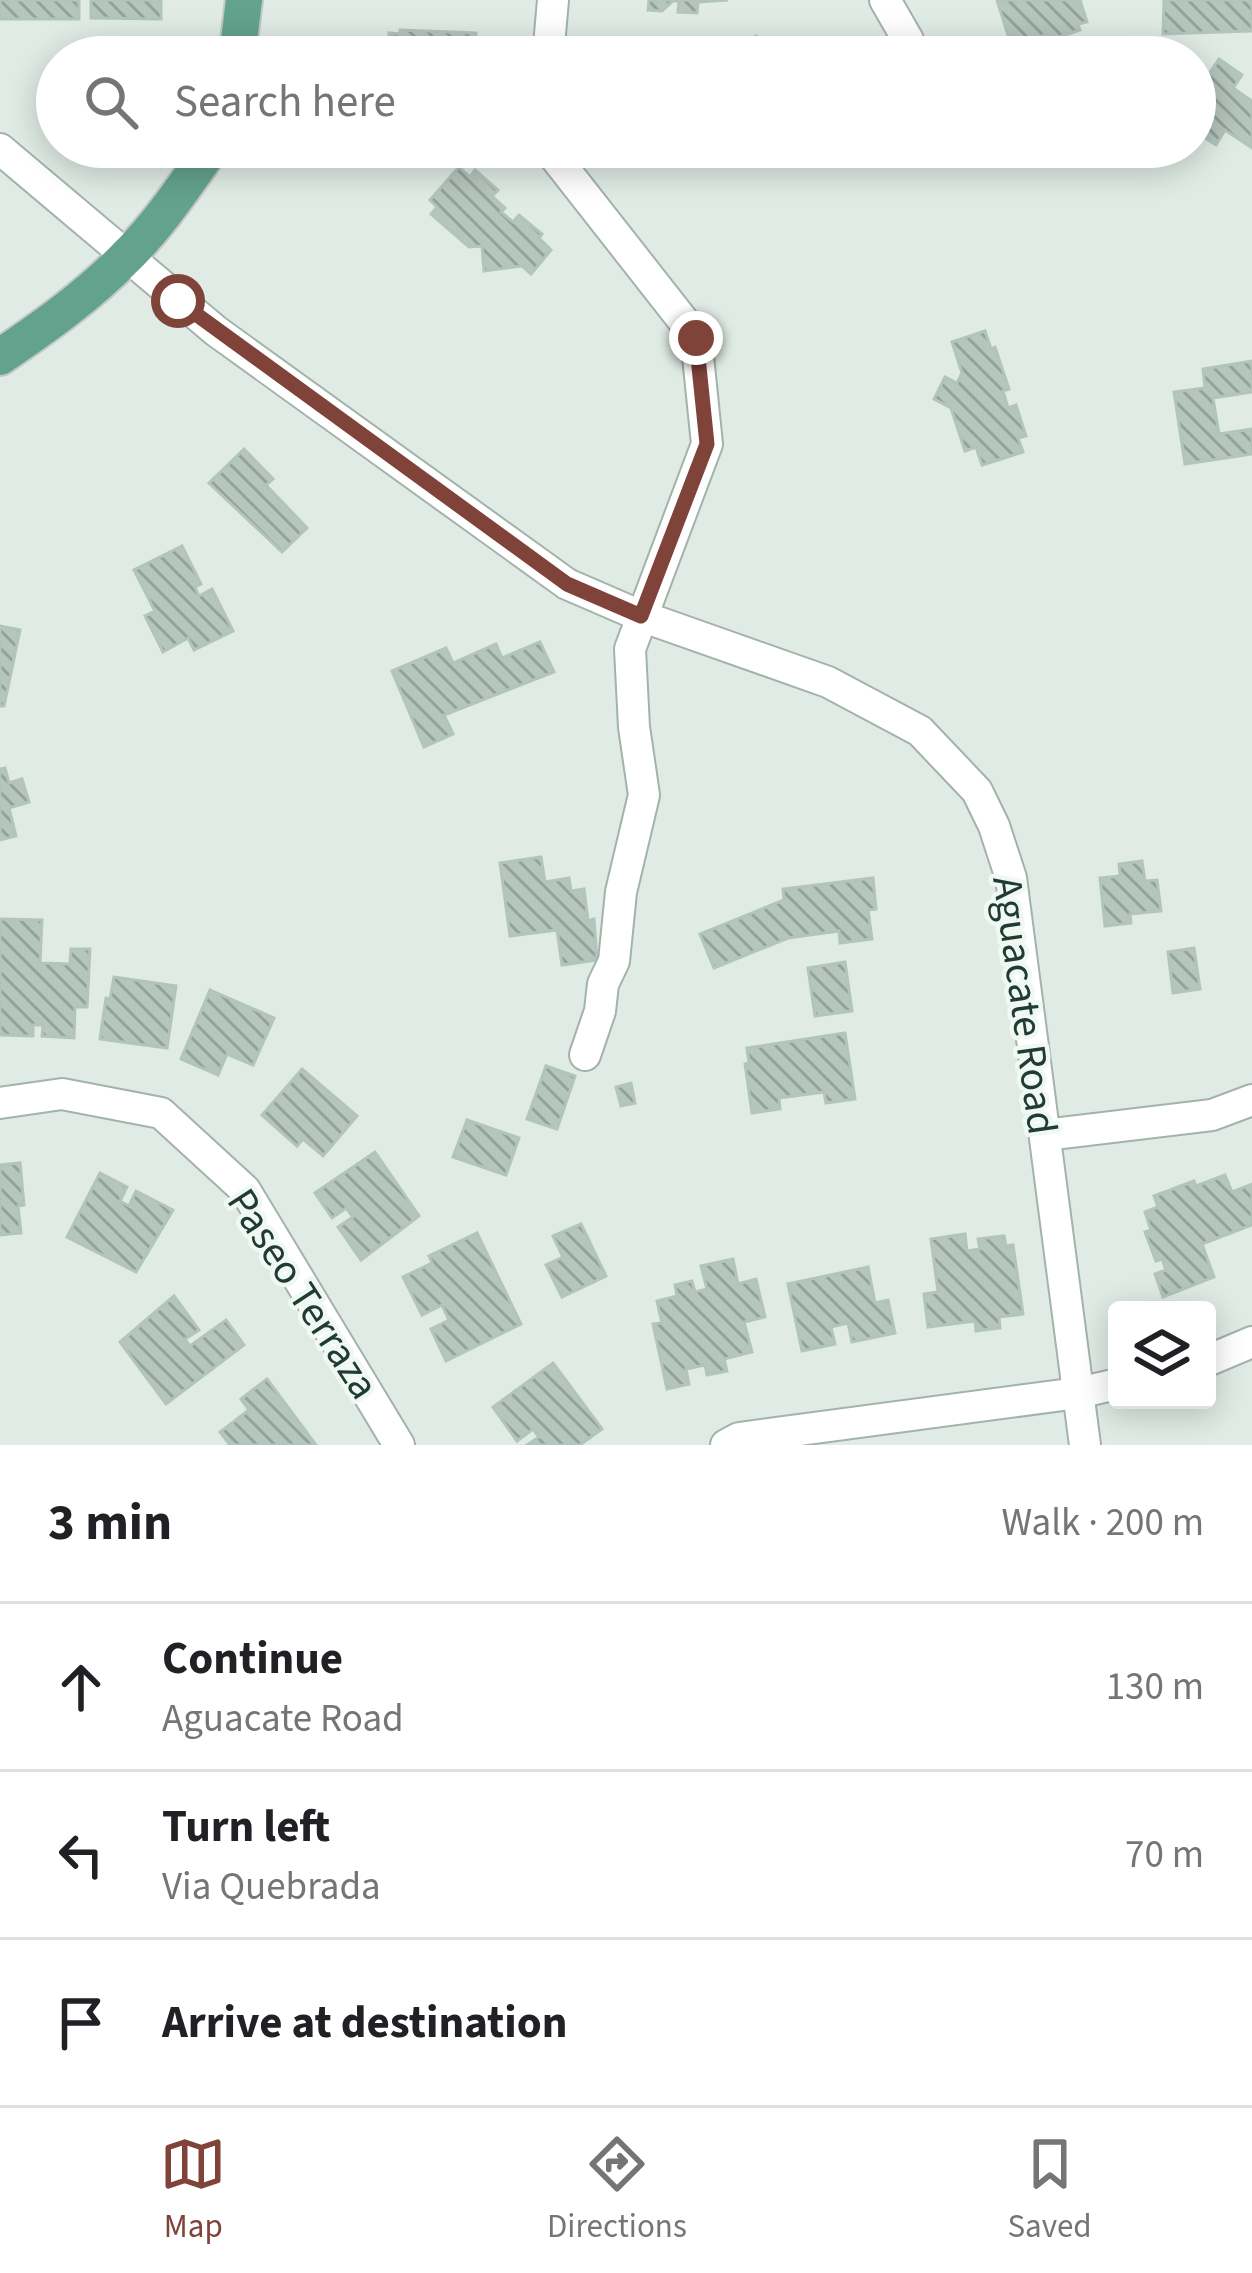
<!DOCTYPE html>
<html lang="en">
<head>
<meta charset="utf-8">
<style>
  :root { --surface:#fff; --page:#f6f6f6; --text:#202124; --muted:#757577; --line:#e0e0e0; --accent:#80433a }
  body { margin:0; font-family:"Source Sans 3",sans-serif; background:var(--page); color:var(--text) }
  .controls { position:absolute; right:36px; bottom:36px; display:grid; overflow:hidden; border-radius:12px; box-shadow:0 6px 30px #0003 }
  .controls button { width:108px; height:108px; display:grid; place-items:center; padding:0; border:0; border-bottom:3px solid var(--line); background:var(--surface); color:var(--text); font:60px sans-serif }
  .stop { position:absolute; width:36px; height:36px; margin:-27px; border:9px solid #80433a; border-radius:50%; background:#fff }
  .stop.end { background:#80433a; border-color:#fff; box-shadow:0 3px 12px #0008 }
  .list { margin:0; padding:0; list-style:none }
  h2 { display:flex; justify-content:space-between; align-items:center; height:156px; margin:0; padding:0 48px; font-size:51px }
  h2 small { font-size:39px; font-weight:400; color:var(--muted) }
  .list li { display:grid; grid-template-columns:78px 1fr auto; gap:36px; align-items:center; box-sizing:border-box; height:168px; padding:0 48px; border-top:3px solid var(--line) }
  .list b { display:block; font-size:45px; white-space:nowrap }
  .list p { margin:0; font-size:39px; white-space:nowrap; color:var(--muted) }
  .list em { font-size:39px; font-style:normal; color:var(--muted) }
  .icon { flex:none; width:66px; height:66px; fill:none; stroke:currentColor; stroke-width:2; stroke-linecap:round; stroke-linejoin:round }
  .map { position:relative; flex:none; width:1252px; height:1445px; overflow:hidden }
  .search { position:absolute; background:var(--surface); box-shadow:0 6px 30px #0003; left:36px; right:36px; top:36px; height:132px; display:flex; align-items:center; gap:30px; box-sizing:border-box; padding:0 42px; border-radius:66px; color:var(--muted); font-size:45px }
  .sheet { height:660px; background:var(--surface) }
  nav { display:flex; justify-content:space-around; align-items:center; box-sizing:border-box; height:168px; border-top:3px solid var(--line); background:var(--surface); font-size:33px; color:var(--muted) }
  nav a { display:grid; justify-items:center; gap:6px }
  nav .on { color:var(--accent) }
  .map>svg:first-child { display:block }
  .building { fill:url(#building-back-hatch); stroke:#b2c5bb; stroke-width:3 }
  .lines { fill:none; stroke-linecap:round; stroke-linejoin:round }
  .minor-casing { stroke:#a3b3ac; stroke-width:34 }
  .major-casing { stroke:#c1c8c6; stroke-width:40 }
  .minor { stroke:#fff; stroke-width:30 }
  .major { stroke:#63a28c; stroke-width:36 }
  .route { stroke:#80433a; stroke-width:15 }
  .labels { text-anchor:middle; stroke-width:9; stroke-linejoin:round; paint-order:stroke }
  .street-label { font-size:42px; fill:#203c32; stroke:#f0f8f3 }
</style>
</head>
<body>
<div class="map">
<svg width="1252" height="1445" viewBox="0 0 1252 1445">
  <defs>
    <pattern id="building-back-hatch" width="6" height="6" patternUnits="userSpaceOnUse" patternTransform="scale(3)"><rect width="6" height="6" fill="#b5c6be"/><path d="M-1 5l2 2M0 0l6 6M5-1l2 2" fill="none" stroke="#93a29b"/></pattern>
  </defs>
  <rect width="100%" height="100%" fill="#e0ebe5"/>
  <g class="building">
    <rect x="0" y="0" width="79" height="19"/>
    <polygon points="91,0 161,0 161,19 91,18"/>
    <polygon points="649,0 728,0 698,2 697,13 678,12 679,1 673,1 662,11 648,10"/>
    <polygon points="997,0 1080,0 1087,22 1078,24 1080,30 1050,40 1048,34 1011,45"/>
    <polygon points="1164,0 1252,0 1252,31 1163,34"/>
    <polygon points="400,30 476,33 475,57 388,57 389,33 400,34"/>
    <polygon points="756,36 766,48 778,38 790,54 729,57"/>
    <polygon points="1219,59 1242,75 1233,88 1252,101 1252,148 1225,130 1216,145 1195,132 1195,64 1209,74"/>
    <polygon points="459,167 470,177 475,170 498,190 492,196 505,208 501,212 513,222 519,215 542,234 539,238 551,250 531,274 522,266 484,271 482,246 469,247 431,214 437,207 430,200"/>
    <polygon points="985,331 991,349 995,347 1009,389 1003,391 1008,408 1016,405 1026,436 1018,438 1023,452 982,465 976,447 965,451 951,408 934,399 945,377 957,383 962,373 952,342"/>
    <polygon points="1252,361 1252,392 1213,398 1219,434 1252,429 1252,454 1185,464 1174,392 1205,388 1203,369"/>
    <polygon points="244,449 273,479 266,485 307,528 282,552 209,483"/>
    <polygon points="182,546 201,584 195,587 199,596 212,589 233,631 194,650 188,638 163,652 145,616 155,611 134,570"/>
    <polygon points="0,626 20,630 4,706 0,706"/>
    <polygon points="540,642 554,672 444,715 453,734 424,747 392,671 446,648 453,663 496,644 502,658"/>
    <polygon points="5,768 9,783 22,779 29,802 9,808 16,836 0,840 0,769"/>
    <polygon points="541,857 545,882 569,878 571,891 584,889 588,921 594,919 597,960 562,965 557,930 510,936 500,863"/>
    <polygon points="1142,861 1145,881 1157,880 1161,911 1130,914 1131,923 1105,926 1100,878 1120,876 1119,864"/>
    <polygon points="873,878 876,909 868,910 872,939 840,943 839,931 788,938 714,968 700,934 784,900 783,889"/>
    <polygon points="0,919 42,920 40,963 70,964 71,949 90,949 87,1007 75,1007 74,1038 42,1036 43,1025 33,1025 33,1036 0,1035"/>
    <polygon points="1194,948 1200,989 1173,993 1168,952"/>
    <polygon points="845,962 852,1011 815,1016 808,968"/>
    <polygon points="114,977 176,986 167,1048 100,1039 106,998 110,999"/>
    <polygon points="210,990 274,1018 253,1065 227,1054 218,1075 181,1059"/>
    <polygon points="845,1033 855,1099 826,1103 824,1092 779,1098 780,1109 752,1113 745,1064 749,1063 747,1048"/>
    <polygon points="546,1066 575,1076 557,1129 527,1119"/>
    <polygon points="302,1069 357,1116 323,1156 303,1139 297,1146 262,1115"/>
    <polygon points="631,1083 635,1103 621,1106 616,1087"/>
    <polygon points="467,1120 519,1138 506,1175 453,1157"/>
    <polygon points="375,1152 419,1216 361,1260 338,1227 353,1217 346,1208 332,1218 315,1193"/>
    <polygon points="20,1163 24,1205 18,1206 21,1233 0,1235 0,1165"/>
    <polygon points="100,1173 127,1187 120,1201 129,1206 136,1191 173,1210 136,1272 67,1237"/>
    <polygon points="1225,1175 1232,1192 1252,1184 1252,1225 1202,1244 1214,1277 1163,1297 1155,1274 1166,1270 1162,1259 1156,1261 1145,1232 1151,1230 1145,1212 1158,1207 1154,1196 1194,1181 1196,1186"/>
    <polygon points="581,1224 606,1276 562,1297 546,1265 563,1257 553,1236"/>
    <polygon points="477,1233 521,1324 446,1361 431,1329 449,1320 442,1305 422,1315 403,1277 432,1263 429,1256"/>
    <polygon points="965,1234 967,1251 980,1249 978,1239 1004,1236 1006,1246 1013,1245 1023,1314 999,1317 1000,1328 976,1331 975,1321 928,1327 924,1294 938,1292 931,1239"/>
    <polygon points="733,1259 738,1284 756,1279 765,1317 744,1322 752,1352 724,1359 727,1371 707,1375 705,1365 686,1369 689,1384 667,1389 653,1324 662,1323 657,1301 677,1296 675,1285 692,1281 695,1292 707,1289 701,1266"/>
    <polygon points="868,1267 875,1303 888,1300 895,1333 852,1342 848,1323 831,1327 835,1344 802,1351 788,1284"/>
    <polygon points="174,1296 199,1330 185,1339 190,1346 226,1320 244,1345 166,1404 120,1342"/>
    <polygon points="553,1363 602,1429 580,1445 527,1445 539,1437 533,1429 517,1441 493,1407"/>
    <polygon points="267,1379 316,1445 230,1445 220,1432 249,1410 241,1399"/>
  </g>
  <g class="lines">
    <defs>
      <g id="minor">
        <polyline points="885,0 908,40"/>
        <polyline points="548,57 553,0"/>
        <polyline points="547,147 696,337 707,444 630,649 634,727 644,795 621,892 614,961 603,984 600,1011 585,1055"/>
        <polyline points="0,149 216,331 567,584 641,616 828,682 920,731 977,791 994,826 1011,878 1085,1445"/>
        <polyline points="0,1103 62,1094 161,1113 245,1190 399,1445"/>
        <polyline points="1045,1135 1212,1115 1252,1100"/>
        <polyline points="1207,1361 1252,1342"/>
        <polyline points="726,1445 739,1438 1078,1393 1117,1384"/>
      </g>
      <g id="major">
        <polyline points="237,57 244,0"/>
        <path d="M0,357C44,327 88,296 125,258C159,225 185,185 212,147"/>
      </g>
    </defs>
    <use href="#minor" class="minor-casing"/>
    <use href="#major" class="major-casing"/>
    <use href="#minor" class="minor"/>
    <use href="#major" class="major"/>
  </g>
  <g class="lines">
    <polyline class="route" points="178,301 567,584 641,616 707,444 696,338"/>
  </g>
  <g class="labels">
    <g class="street-label">
      <text transform="translate(1026 1005) rotate(82)" y="15">Aguacate Road</text>
      <text transform="translate(304 1293) rotate(57)" y="15">Paseo Terraza</text>
    </g>
  </g>
</svg>
<div class="controls">
<button><svg class="icon" aria-label="layers" viewBox="0 0 24 24"><path d="M12 4l9 5-9 5-9-5zM3 14l9 5 9-5"/></svg></button>
</div>
<div class="stop" style="left:178px;top:301px"></div>
<div class="stop end" style="left:696px;top:338px"></div>
<div class="search"><svg class="icon" aria-label="search" viewBox="0 0 24 24"><circle cx="10" cy="10" r="6"/><path d="M15 15l6 6"/></svg>Search here</div>
</div>
<section class="sheet">
<h2>3 min<small>Walk · 200 m</small></h2>
<ul class="list">
<li><svg class="icon" aria-label="ahead" viewBox="0 0 24 24"><path d="M12 20V5M6 11l6-6 6 6"/></svg><div><b>Continue</b><p>Aguacate Road</p></div><em>130 m</em></li>
<li><svg class="icon" aria-label="left" viewBox="0 0 24 24"><path d="M17 20v-9H6M10 6l-5 5 5 5"/></svg><div><b>Turn left</b><p>Via Quebrada</p></div><em>70 m</em></li>
<li><svg class="icon" aria-label="arrive" viewBox="0 0 24 24"><path d="M6 21V4h12l-3 4 3 4H6"/></svg><div><b>Arrive at destination</b></div></li>
</ul>
</section>
<nav>
<a class="on"><svg class="icon" aria-label="map" viewBox="0 0 24 24"><path d="M3 6l6-2 6 2 6-2v14l-6 2-6-2-6 2zM9 4v14M15 6v14"/></svg>Map</a>
<a><svg class="icon" aria-label="directions" viewBox="0 0 24 24"><path d="M12 3l9 9-9 9-9-9zM9 14v-3h6M13 9l2 2-2 2"/></svg>Directions</a>
<a><svg class="icon" aria-label="saved" viewBox="0 0 24 24"><path d="M7 4h10v16l-5-4-5 4z"/></svg>Saved</a>
</nav>
</body>
</html>
